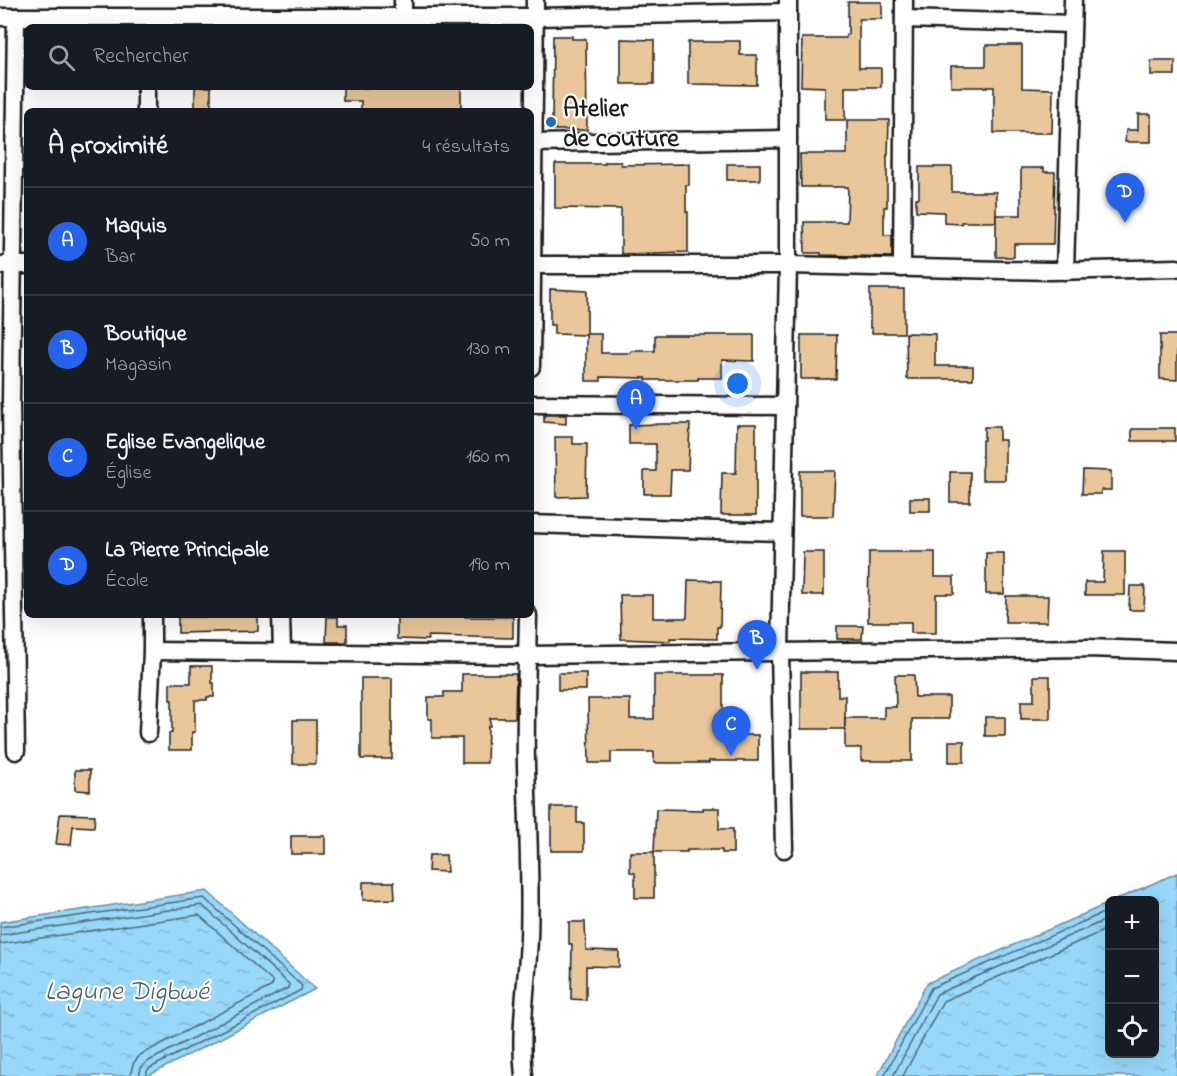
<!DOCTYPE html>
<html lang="fr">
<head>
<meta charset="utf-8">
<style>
  :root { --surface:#171b24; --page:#242831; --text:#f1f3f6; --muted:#9ea1a6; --line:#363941; --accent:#2563eb }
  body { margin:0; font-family:"Indie Flower",sans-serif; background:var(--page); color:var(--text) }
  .controls { position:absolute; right:18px; bottom:18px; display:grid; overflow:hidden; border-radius:9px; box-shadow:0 6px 24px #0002 }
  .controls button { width:54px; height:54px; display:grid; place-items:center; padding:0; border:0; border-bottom:2px solid var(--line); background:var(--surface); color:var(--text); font:30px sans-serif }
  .you { position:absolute; left:738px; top:384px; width:21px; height:21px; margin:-15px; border:4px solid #fff; border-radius:50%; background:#1a73e8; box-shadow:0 0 0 9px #1a73e833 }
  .badge { display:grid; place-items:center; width:39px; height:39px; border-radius:50%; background:var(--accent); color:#fff; font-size:20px; font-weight:700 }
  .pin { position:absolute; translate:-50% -50px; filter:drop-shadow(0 2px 3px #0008) }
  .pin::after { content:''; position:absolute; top:32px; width:21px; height:18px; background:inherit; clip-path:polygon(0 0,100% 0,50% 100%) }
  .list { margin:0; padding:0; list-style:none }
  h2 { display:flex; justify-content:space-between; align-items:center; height:78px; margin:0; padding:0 24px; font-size:26px }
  h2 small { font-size:20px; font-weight:400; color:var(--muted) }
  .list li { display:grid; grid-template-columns:39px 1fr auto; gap:18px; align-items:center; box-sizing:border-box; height:108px; padding:0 24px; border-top:2px solid var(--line) }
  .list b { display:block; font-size:22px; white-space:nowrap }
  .list p { margin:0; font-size:20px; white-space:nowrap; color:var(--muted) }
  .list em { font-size:20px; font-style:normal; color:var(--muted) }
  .icon { flex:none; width:33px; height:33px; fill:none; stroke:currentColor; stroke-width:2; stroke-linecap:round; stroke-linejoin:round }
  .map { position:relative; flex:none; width:1177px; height:1076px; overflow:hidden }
  .search { position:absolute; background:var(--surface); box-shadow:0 6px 24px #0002; left:24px; top:24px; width:510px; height:66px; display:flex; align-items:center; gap:15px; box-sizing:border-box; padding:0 21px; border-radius:9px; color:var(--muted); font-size:22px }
  .panel { position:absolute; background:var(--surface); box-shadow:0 6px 24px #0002; left:24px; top:108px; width:510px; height:510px; border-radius:9px }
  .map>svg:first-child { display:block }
  .water { fill:url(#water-ripples); stroke:#668da1; stroke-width:1.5 }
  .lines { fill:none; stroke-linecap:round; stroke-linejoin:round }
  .shore { stroke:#4e6775; stroke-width:1.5 }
  .building { fill:#eac79b; stroke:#1c1c1c; stroke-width:1.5 }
  .street-casing { stroke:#1c1c1c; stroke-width:21 }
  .street { stroke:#fff; stroke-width:16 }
  .poi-dot { fill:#1f6fb2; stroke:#fff; stroke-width:2 }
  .labels { text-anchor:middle; stroke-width:4.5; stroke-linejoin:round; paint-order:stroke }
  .poi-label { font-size:26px; font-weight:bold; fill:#1c1c1c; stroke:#fff; text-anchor:start }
  .water-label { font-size:27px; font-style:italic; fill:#475e6a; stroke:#fff }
</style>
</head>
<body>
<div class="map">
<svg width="1177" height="1076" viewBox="0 0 1177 1076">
  <defs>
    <pattern id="water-ripples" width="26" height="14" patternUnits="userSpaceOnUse" patternTransform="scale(1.5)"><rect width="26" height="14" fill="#98d8fa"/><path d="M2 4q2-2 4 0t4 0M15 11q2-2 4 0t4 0" fill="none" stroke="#82b9d6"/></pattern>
  </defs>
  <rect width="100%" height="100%" fill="#fff"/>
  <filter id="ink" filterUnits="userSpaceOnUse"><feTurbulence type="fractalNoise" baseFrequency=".0167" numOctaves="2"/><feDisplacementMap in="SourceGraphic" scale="12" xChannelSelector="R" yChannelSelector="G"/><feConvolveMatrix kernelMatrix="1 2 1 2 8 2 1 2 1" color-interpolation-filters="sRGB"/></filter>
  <g filter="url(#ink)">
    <g class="water">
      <polygon points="1177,873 1177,1076 877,1076 927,983 1109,903 1110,1054 1154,1054 1154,900 1115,900"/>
      <polygon points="207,891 315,989 148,1076 0,1076 0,922"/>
    </g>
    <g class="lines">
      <g class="shore">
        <polyline points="0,927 204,898 302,986 301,990 150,1068 147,1071 147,1076"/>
        <polyline points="0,935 202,905 289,984 288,988 147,1062 141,1068 139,1076"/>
        <polyline points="0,944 199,915 273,982 272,986 140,1055 133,1064 130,1076"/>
        <polyline points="884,1076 931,988 1110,910"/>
        <polyline points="893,1076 937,994 1110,918"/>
        <polyline points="903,1076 943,1001 1110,928"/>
      </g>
    </g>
    <g class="building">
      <polygon points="848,2 882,2 882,19 859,19 859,68 881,68 881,87 845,87 845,120 825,120 825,87 801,86 802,38 846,38 846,35 848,35"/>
      <polygon points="553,36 572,36 572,39 586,39 587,130 555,130 555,124 552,124"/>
      <polygon points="621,39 654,40 654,84 621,84"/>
      <polygon points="724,41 740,41 740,55 757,55 757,85 688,84 688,42 724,42"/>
      <polygon points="986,45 1022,45 1022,88 1053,89 1052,133 994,133 994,87 951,87 951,66 986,66"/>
      <rect x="1151" y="61" width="24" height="14"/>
      <rect x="195" y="87" width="16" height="24"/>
      <polygon points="343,87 359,87 359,88 461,87 461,111 361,111 361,101 343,101"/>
      <polygon points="1138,114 1151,114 1151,142 1125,142 1126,130 1138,130"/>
      <polygon points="847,120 889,120 888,155 887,155 887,207 884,207 884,235 892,235 892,257 821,255 821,253 805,253 804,222 847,222 848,187 801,187 800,154 847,154"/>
      <polygon points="605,162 621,162 621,165 689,164 689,185 686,185 686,212 688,212 688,252 621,254 621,209 555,208 555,164 605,164"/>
      <rect x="727" y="164" width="33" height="16"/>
      <polygon points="919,167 952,167 952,192 996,192 996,222 961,222 961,224 944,223 944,212 916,211 916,198 919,198"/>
      <polygon points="1021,168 1044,168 1044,172 1055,172 1053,244 1014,244 1014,257 996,257 996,215 1021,215"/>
      <polygon points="550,289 587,291 587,334 601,334 601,353 631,353 631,351 655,351 655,335 754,335 754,361 722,360 722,378 698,378 698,380 646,380 646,378 601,377 601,381 586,381 586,335 554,334 554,325 550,325"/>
      <polygon points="870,289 904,289 904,333 872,333 872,328 870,328"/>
      <polygon points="906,333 935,334 935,366 973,366 973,379 907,379"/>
      <polygon points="801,335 837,335 836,379 801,379"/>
      <polygon points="1160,335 1177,335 1177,380 1160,379"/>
      <polygon points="544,415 566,415 566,424 544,422"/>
      <polygon points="660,424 690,424 688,470 671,470 670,494 644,494 644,471 656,471 656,444 629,444 629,425"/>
      <polygon points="737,424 756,424 756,515 721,515 722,473 736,473"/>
      <polygon points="984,427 999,427 999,440 1005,440 1005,480 982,480 982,440 984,440"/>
      <polygon points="1150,428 1175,428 1175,441 1132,441 1132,429 1150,429"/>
      <polygon points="555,437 573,437 573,444 587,444 586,496 556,497"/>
      <polygon points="1083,470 1111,471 1111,490 1101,490 1101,494 1082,494"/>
      <polygon points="800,471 835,471 833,516 800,516"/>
      <rect x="950" y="472" width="20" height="30"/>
      <rect x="910" y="498" width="20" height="13"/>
      <polygon points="1104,551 1125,551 1125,595 1085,595 1085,582 1103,582"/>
      <polygon points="803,552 824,552 824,595 802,595"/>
      <polygon points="869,552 935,552 935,577 954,577 954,594 936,594 936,633 911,633 911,622 868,622"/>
      <rect x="986" y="553" width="18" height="41"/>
      <polygon points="688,580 721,581 720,627 717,627 717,639 670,638 670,641 621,639 620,595 653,595 653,618 687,618"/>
      <polygon points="1130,586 1145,586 1144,610 1129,610"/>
      <polygon points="1006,596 1048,596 1047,622 1005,622"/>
      <polygon points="214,615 258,615 258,631 178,633 178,617 214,617"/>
      <polygon points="397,615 465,615 465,617 513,617 513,638 428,636 428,640 397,639"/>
      <polygon points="327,617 338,617 338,625 347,625 347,642 326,642"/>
      <polygon points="837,626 863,626 862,639 837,639"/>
      <polygon points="191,666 212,666 212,683 214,683 214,697 207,697 207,700 195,700 195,732 192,732 192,750 169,750 169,733 172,733 172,700 170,700 170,683 191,683"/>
      <polygon points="801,672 838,672 838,696 845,696 845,729 801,729"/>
      <rect x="558" y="673" width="28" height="17"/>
      <polygon points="462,674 516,674 515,718 490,718 490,726 488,726 487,763 462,763 462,738 432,738 432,719 428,719 428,697 444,697 444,692 462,692"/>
      <polygon points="654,675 723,675 723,728 728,728 728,735 758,735 758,761 709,761 709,763 654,763 654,752 611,752 611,763 589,763 588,699 630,699 630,719 654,719"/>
      <polygon points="895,675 914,675 915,697 949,697 949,719 912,719 912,761 861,761 861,748 845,748 845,718 884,718 884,707 896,707"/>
      <polygon points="1034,676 1050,676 1050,719 1021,719 1021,701 1034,701"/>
      <rect x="361" y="678" width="31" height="81"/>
      <rect x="985" y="717" width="20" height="19"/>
      <rect x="293" y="720" width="23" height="44"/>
      <rect x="949" y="741" width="15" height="21"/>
      <polygon points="75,770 90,770 90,791 75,790"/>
      <polygon points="551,807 577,807 577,823 584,823 584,851 551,851"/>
      <polygon points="703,808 719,808 719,829 733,829 733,853 722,853 722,850 687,850 687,852 654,852 656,809 703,810"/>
      <polygon points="60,814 95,815 94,827 73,826 71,845 56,844"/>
      <rect x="291" y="836" width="34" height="18"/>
      <polygon points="630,852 654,852 654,898 635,898 635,873 630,872"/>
      <polygon points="429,855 446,855 447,872 428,871"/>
      <polygon points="363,882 394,882 395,899 363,900"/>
      <polygon points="569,922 585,922 586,950 619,951 619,967 586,966 586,1000 571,999 572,944 569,944"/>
    </g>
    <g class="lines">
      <defs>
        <g id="street">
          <polyline points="403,0 403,17"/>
          <polyline points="0,17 535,17 788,12"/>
          <polyline points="16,17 11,403 16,751"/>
          <polyline points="904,19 1072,24"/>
          <polyline points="146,87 146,111"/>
          <polyline points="531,143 788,139"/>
          <polyline points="0,265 27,265"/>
          <polyline points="531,265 788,265 1050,271 1177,268"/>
          <polyline points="902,268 904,0"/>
          <polyline points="1065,271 1073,0"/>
          <polyline points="531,367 535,0"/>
          <polyline points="531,404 785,406"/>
          <polyline points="531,524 782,532"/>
          <polyline points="281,615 282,652"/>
          <polyline points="152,651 528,655 1087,648 1177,651"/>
          <polyline points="148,733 152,651 152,615"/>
          <polyline points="784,849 780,651 788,265 788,0"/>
          <path d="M524,1076C519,1030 527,985 529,939C531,882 528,823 526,766C525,716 527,665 528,615"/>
        </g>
      </defs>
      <use href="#street" class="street-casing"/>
      <use href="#street" class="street"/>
    </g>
  </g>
  <circle class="poi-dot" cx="551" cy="122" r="6"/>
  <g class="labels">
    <g class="poi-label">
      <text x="563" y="116">Atelier<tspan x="563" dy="30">de couture</tspan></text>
    </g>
    <g class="water-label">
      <text x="127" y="999">Lagune Digbwé</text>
    </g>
  </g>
</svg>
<div class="controls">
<button>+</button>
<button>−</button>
<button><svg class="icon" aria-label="locate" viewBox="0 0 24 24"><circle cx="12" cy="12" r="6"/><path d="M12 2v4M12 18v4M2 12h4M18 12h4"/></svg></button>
</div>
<div class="you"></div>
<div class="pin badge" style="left:636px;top:430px">A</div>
<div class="pin badge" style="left:757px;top:670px">B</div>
<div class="pin badge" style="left:731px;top:756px">C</div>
<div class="pin badge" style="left:1125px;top:223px">D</div>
<div class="search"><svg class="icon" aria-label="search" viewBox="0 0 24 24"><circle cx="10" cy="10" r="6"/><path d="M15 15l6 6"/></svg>Rechercher</div>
<section class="panel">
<h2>À proximité<small>4 résultats</small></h2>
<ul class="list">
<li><span class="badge">A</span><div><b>Maquis</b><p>Bar</p></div><em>50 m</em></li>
<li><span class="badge">B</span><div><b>Boutique</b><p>Magasin</p></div><em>130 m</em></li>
<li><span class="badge">C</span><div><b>Eglise Evangelique</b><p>Église</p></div><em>160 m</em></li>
<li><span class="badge">D</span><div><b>La Pierre Principale</b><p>École</p></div><em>190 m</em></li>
</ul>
</section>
</div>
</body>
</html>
